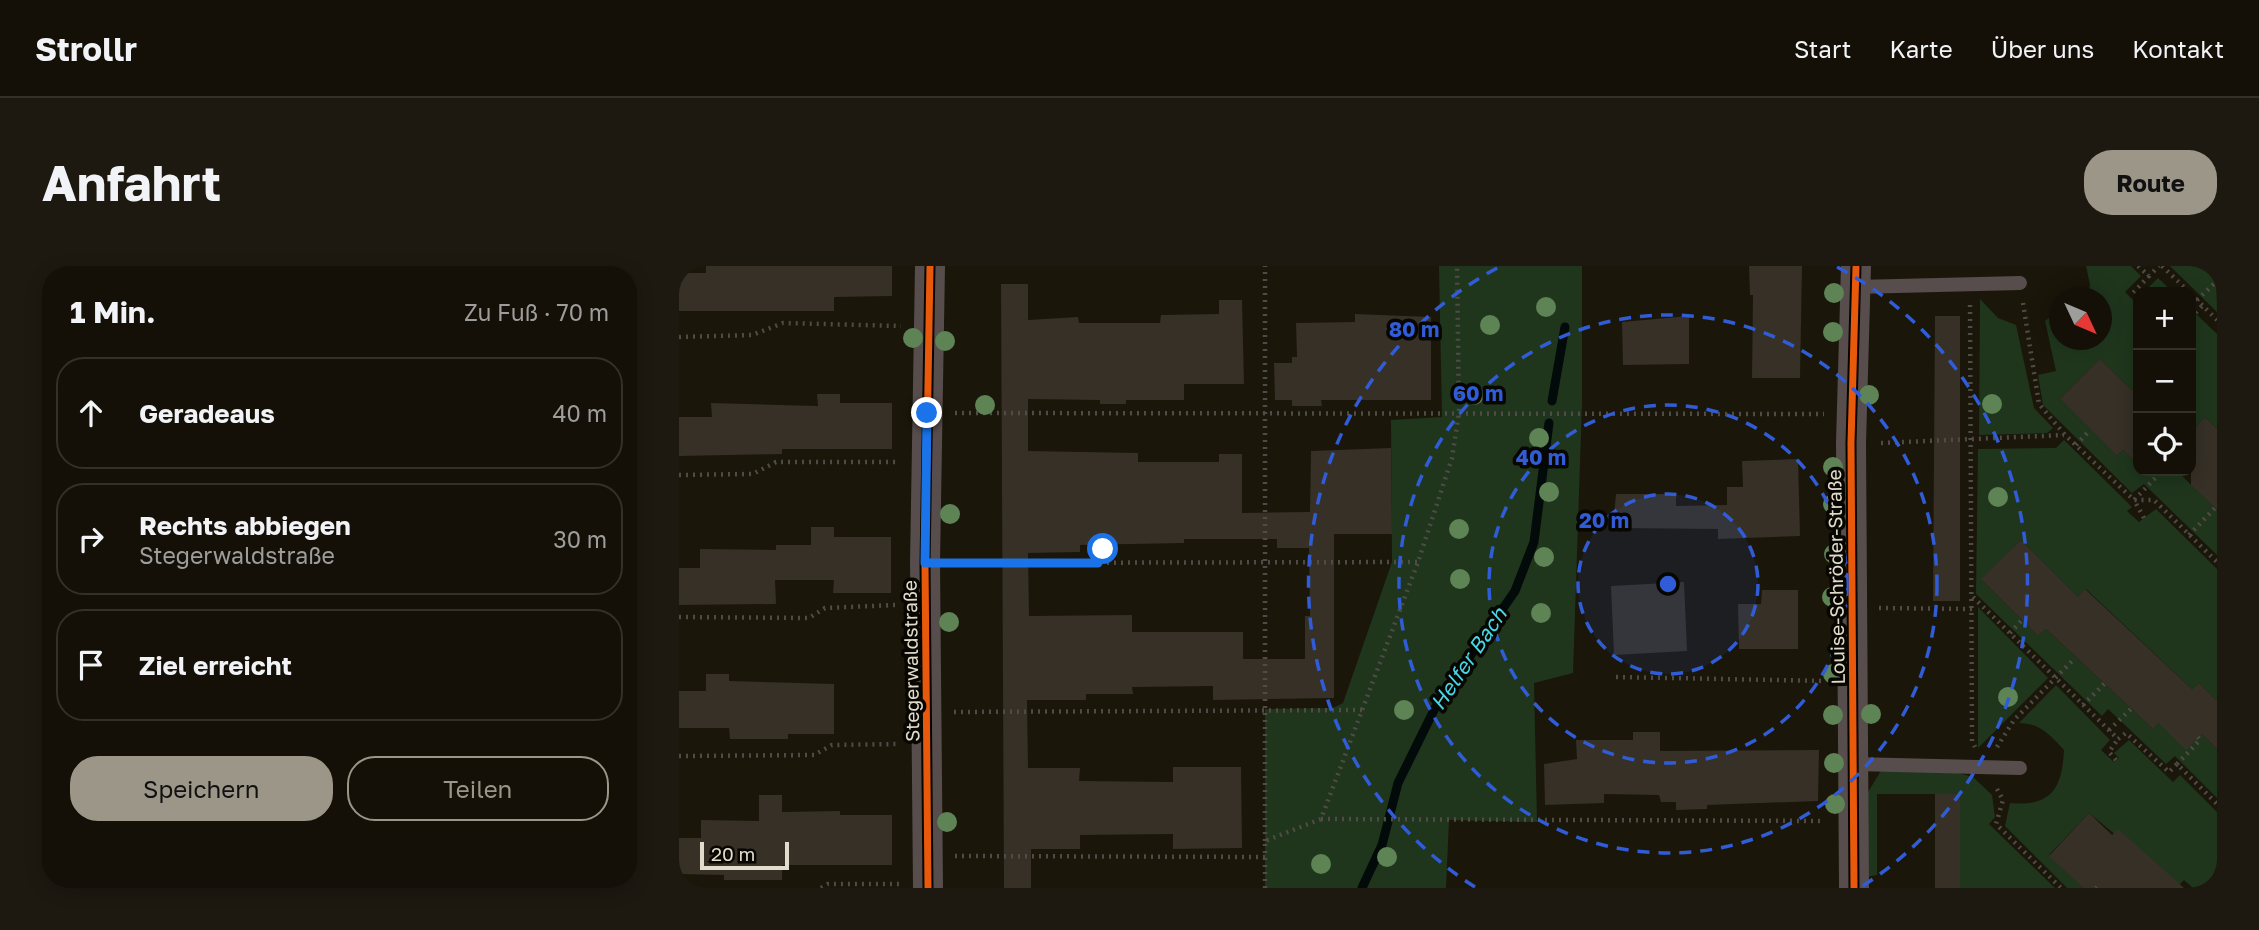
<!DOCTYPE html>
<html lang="de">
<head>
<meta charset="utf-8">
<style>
  :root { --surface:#141007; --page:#1d1911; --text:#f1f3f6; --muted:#9d9d9b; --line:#333028; --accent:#9b9687 }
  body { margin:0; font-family:"Golos Text",sans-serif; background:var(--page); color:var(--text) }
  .controls { position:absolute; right:21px; top:21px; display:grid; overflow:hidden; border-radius:14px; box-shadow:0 4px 18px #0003 }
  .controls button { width:63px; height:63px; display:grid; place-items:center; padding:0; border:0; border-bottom:2px solid var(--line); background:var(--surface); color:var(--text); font:35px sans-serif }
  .compass { position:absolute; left:1370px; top:21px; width:63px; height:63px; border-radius:50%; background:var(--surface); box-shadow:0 4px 18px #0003; rotate:134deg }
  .scale { position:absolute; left:21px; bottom:18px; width:89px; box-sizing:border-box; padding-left:7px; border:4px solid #e0dbcb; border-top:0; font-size:19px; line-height:24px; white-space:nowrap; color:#e0dbcb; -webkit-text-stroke:5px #080601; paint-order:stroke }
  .stop { position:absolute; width:21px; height:21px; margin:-16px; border:5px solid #1a73e8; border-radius:50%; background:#fff }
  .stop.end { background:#1a73e8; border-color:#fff; box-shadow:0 2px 7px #0008 }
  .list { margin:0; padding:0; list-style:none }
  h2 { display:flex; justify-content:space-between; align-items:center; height:91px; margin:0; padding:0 28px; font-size:30px }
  h2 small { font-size:23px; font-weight:400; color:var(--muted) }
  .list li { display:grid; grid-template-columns:46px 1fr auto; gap:21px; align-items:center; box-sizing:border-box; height:112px; margin:0 14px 14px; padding:0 14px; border:2px solid var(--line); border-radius:28px }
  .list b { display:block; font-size:26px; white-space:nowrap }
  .list p { margin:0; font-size:23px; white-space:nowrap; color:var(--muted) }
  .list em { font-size:23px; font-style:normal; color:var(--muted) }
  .actions { display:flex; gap:14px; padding:21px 28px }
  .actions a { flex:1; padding:16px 0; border:2px solid var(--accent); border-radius:28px; text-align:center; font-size:24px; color:var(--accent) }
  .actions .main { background:var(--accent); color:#111 }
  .icon { flex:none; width:38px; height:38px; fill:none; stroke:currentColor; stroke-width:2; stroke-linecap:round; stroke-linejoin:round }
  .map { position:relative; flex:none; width:1538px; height:622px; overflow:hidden; border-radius:28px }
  header { display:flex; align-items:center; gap:42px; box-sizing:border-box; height:98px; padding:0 35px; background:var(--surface); border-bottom:2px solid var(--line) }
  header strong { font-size:33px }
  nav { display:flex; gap:38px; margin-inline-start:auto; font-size:24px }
  .intro { display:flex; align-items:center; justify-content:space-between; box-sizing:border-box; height:168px; padding:0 42px }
  h1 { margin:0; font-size:49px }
  .button { padding:18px 32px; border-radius:28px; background:var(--accent); color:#111; font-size:24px; font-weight:700 }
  main { display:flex; gap:42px; padding:0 42px }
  aside { flex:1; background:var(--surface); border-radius:28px; box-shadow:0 4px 18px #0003 }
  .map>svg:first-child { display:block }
  .green { fill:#1f361d }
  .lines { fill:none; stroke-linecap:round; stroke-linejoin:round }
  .stream { stroke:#030a0a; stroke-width:9 }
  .building { fill:#363027; fill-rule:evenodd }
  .path { stroke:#514b47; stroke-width:4.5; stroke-dasharray:2 5; stroke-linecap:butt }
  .lane { stroke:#574d4c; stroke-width:14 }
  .street { stroke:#574d4c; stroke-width:30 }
  .cycleway-casing { stroke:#080601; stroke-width:11 }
  .cycleway { stroke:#e8590c; stroke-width:7 }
  .tree { fill:#5e8355 }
  .route { stroke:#1a73e8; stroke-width:9 }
  .ring { fill:none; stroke:#305cd7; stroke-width:3.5; stroke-dasharray:12 9 }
  .labels { text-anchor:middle; stroke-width:7; stroke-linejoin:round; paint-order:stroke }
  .street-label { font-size:19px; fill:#e0dbcb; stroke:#080601 }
  .water-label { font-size:21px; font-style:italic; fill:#47d7e7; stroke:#080601 }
  .centre { fill:#305cd7; stroke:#080601; stroke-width:3.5 }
  .ring-label { font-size:21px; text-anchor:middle; font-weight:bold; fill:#305cd7; stroke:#080601; stroke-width:7; stroke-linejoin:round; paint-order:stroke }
</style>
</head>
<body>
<header>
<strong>Strollr</strong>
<nav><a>Start</a><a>Karte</a><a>Über uns</a><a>Kontakt</a></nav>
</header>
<div class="intro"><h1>Anfahrt</h1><a class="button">Route</a></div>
<main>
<aside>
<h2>1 Min.<small>Zu Fuß · 70 m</small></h2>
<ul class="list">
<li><svg class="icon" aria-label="ahead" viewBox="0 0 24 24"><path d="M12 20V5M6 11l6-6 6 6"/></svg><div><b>Geradeaus</b></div><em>40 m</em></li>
<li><svg class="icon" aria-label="right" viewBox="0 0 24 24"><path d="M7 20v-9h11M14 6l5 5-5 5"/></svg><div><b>Rechts abbiegen</b><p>Stegerwaldstraße</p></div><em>30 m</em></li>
<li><svg class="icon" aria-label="arrive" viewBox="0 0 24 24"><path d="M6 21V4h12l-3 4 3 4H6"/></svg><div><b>Ziel erreicht</b></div></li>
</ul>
<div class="actions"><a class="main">Speichern</a><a>Teilen</a></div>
</aside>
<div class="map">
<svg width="1538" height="622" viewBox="0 0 1538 622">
  <rect width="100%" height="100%" fill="#1a1609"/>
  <g class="green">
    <polygon points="760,0 903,0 903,137 894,407 855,417 858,556 770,554 767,622 586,622 586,443 654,442 664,437 713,296 712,154 763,151"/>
    <polygon points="1407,0 1452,0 1462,10 1446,26 1456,36 1459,33 1459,130 1421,93 1381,133 1438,190 1444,184 1459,198 1459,205 1466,205 1472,210 1478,205 1498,205 1538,244 1538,289 1465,218 1453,227 1364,139 1359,109 1377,105 1366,55 1371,51 1380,60 1380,74 1422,74 1422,32 1408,31 1411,19"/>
    <polygon points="1491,0 1537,0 1538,46"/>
    <polygon points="1479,12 1494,26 1465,26"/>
    <polygon points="1301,33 1319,52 1337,59 1355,142 1374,162 1368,167 1300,169"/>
    <polygon points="1512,43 1538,68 1538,163 1526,151 1512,166"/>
    <polygon points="1385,174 1453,241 1448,245 1460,256 1477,243 1538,303 1538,435 1520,417 1513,423 1407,323 1399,331 1342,274 1303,314 1359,370 1367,363 1474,463 1480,457 1523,468 1538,483 1538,532 1496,490 1487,498 1429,443 1423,450 1297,328 1299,183 1377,182"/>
    <polygon points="1299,341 1369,412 1299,482"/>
    <path d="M1377,419L1431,474L1422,484L1435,496L1440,492L1435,487L1450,474L1494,516L1501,509L1538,546V622H1514L1505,614L1499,620L1410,547L1370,589L1404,622H1388L1326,560L1331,537C1372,541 1383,523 1385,484C1371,469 1361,457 1340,457Z"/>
    <polygon points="1203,503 1279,507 1294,511 1313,529 1316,551 1310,558 1376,622 1281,622 1280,528 1198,528 1198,609 1187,611 1189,526"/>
  </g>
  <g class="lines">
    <g class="stream">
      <polyline points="873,135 886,61"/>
      <polyline points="683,622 703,579 719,517 758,438 836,325 855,276 870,157"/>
    </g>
  </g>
  <g class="building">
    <polygon points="27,0 213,0 213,30 155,31 155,45 0,45 0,7 27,7"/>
    <polygon points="1070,0 1123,0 1121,112 1073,112 1074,29 1071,29"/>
    <path d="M322,18H349V54L399,51L400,57H481L482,49L540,48V34H563L565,118H505V134H447V138H421V134L349,133V185L459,187V196H540V188H563V247L631,246L632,185L712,182L713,268H655V432L534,434V420L453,421L454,428H407V434H348L349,502H401L400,515L494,516V501H562L563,582L494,583V568L401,569V583H352V622H325ZM505,273H598V282H630L631,350H626V393H564V366H453V349L350,350L349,287L401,286V279L505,277Z"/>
    <polygon points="676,48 752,51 752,134 642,134 643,140 613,140 613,134 596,134 595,97 613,97 613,91 618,91 617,57 676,56"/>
    <polygon points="1010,50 1010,98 944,99 943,56"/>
    <polygon points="1256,50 1281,50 1281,335 1254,335"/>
    <polygon points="1421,93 1459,130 1459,198 1444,184 1438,190 1381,133"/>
    <polygon points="138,128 161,128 161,137 213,137 213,183 103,183 103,188 0,190 0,151 33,151 32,137 139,140"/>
    <polygon points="1526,151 1538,163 1538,244 1512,219 1512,166"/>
    <polygon points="1119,193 1121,270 1039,273 1039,263 934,262 937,228 997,228 997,240 1048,239 1048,221 1064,221 1063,195"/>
    <polygon points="132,261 155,261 155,271 212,271 212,327 154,327 155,314 96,314 97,338 0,339 0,302 21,302 21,283 97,284 97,279 132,279"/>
    <polygon points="1342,274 1399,331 1406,323 1513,423 1520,417 1538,435 1538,483 1523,468 1507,484 1480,457 1474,463 1367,363 1359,370 1302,313"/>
    <polygon points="1005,316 1008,385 935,389 932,320"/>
    <polygon points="1083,324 1119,324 1119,383 1060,383 1059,338 1082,338"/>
    <polygon points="27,408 50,408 50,415 155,418 155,468 109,468 109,473 51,473 50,462 0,462 0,425 27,425"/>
    <polygon points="954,466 981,466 981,485 1140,484 1139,535 1028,539 1028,543 997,544 997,536 982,536 980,529 925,528 925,537 866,539 865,498 898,493 897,474 954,474"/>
    <rect x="1256" y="528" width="25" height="94"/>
    <polygon points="80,529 103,529 103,546 161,545 161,549 213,549 213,599 103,599 103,614 45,614 45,609 0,608 0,572 22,572 22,554 80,555"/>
    <polygon points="1410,547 1433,569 1439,563 1505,622 1404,622 1370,590"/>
  </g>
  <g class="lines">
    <g class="path">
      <polyline points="1459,0 1470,10 1480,0"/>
      <polyline points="1483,0 1510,26"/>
      <polyline points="1512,28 1538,54"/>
      <polyline points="1459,31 1454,27 1470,10"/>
      <polyline points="1518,34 1538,15"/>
      <polyline points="1344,37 1360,138 1386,169 1455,234 1475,234 1538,296"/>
      <polyline points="1291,39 1293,475 1296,481"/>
      <polyline points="1512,52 1523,40"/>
      <polyline points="0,71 73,69 104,57 222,60"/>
      <polyline points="276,147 1145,148"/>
      <polyline points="1202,177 1385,169"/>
      <polyline points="1397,179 1411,164"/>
      <polyline points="0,209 74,208 97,196 218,196"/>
      <polyline points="1465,252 1455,234 1483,205"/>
      <polyline points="1510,269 1536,242"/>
      <polyline points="274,297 739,296"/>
      <polyline points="419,297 420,272"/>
      <polyline points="1294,331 1439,473 1447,467 1490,506 1498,498 1538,538"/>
      <polyline points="1200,342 1293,343"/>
      <polyline points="0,351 130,352 146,342 216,339"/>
      <polyline points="1331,367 1343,354"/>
      <polyline points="937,411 1147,415"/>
      <polyline points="1404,439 1427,416"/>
      <polyline points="275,446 684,444"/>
      <polyline points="1430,464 1453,442"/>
      <polyline points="1318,481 1335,454 1396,392"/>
      <polyline points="0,490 135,489 153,479 218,478"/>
      <polyline points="1437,494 1430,486 1439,473"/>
      <polyline points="1498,498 1521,474 1519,471"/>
      <polyline points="1318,523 1324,534 1317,558 1382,622"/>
      <polyline points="642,553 1145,555"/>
      <polyline points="586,575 586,0"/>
      <polyline points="276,590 586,591"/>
      <polyline points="142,622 149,618 220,618"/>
      <polyline points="586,622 586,575 642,553 739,296 773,192 780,147 778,0"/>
      <polyline points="1417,622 1418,621"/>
    </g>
    <g class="lane">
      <polyline points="1177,21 1341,17"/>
      <polyline points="1175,498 1341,502"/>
    </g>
    <g class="street">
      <polyline points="249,622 246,297 251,0"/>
      <polyline points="1175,622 1172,177 1177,0"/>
    </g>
    <defs>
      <g id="cycleway">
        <polyline points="249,622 246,297 251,0"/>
        <polyline points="1175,622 1172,177 1177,0"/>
      </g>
    </defs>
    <use href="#cycleway" class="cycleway-casing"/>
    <use href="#cycleway" class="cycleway"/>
  </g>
  <g class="tree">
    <circle cx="1155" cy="27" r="10"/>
    <circle cx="867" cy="41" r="10"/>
    <circle cx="811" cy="59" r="10"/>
    <circle cx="1154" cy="66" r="10"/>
    <circle cx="234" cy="72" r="10"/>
    <circle cx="266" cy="75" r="10"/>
    <circle cx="795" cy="129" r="10"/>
    <circle cx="1190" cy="129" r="10"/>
    <circle cx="1313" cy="138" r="10"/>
    <circle cx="306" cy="139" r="10"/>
    <circle cx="860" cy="172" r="10"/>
    <circle cx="1154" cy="201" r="10"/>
    <circle cx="870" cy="226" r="10"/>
    <circle cx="1319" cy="231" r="10"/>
    <circle cx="1154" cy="238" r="10"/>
    <circle cx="271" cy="248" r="10"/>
    <circle cx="780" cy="263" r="10"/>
    <circle cx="1155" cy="288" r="10"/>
    <circle cx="865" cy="291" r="10"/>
    <circle cx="781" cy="313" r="10"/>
    <circle cx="1153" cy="331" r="10"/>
    <circle cx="862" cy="347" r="10"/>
    <circle cx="270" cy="356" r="10"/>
    <circle cx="1154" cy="408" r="10"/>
    <circle cx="1329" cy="431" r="10"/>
    <circle cx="725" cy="444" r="10"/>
    <circle cx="1192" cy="448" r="10"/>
    <circle cx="1154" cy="449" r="10"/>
    <circle cx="1155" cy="497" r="10"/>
    <circle cx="1156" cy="538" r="10"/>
    <circle cx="268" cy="556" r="10"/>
    <circle cx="708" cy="591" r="10"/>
    <circle cx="642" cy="598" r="10"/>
  </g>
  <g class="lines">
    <polyline class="route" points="248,147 246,297 419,297 419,283 424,283"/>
  </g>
  <circle cx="989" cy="318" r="90" fill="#305cd7" fill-opacity=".12"/>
  <g class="ring">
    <circle cx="989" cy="318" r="90"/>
    <circle cx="989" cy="318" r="179"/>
    <circle cx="989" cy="318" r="269"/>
    <path d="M796 621A359 359 0 0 1 820 1M1158 1A359 359 0 0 1 1182 621"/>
  </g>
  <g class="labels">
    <g class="street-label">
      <text transform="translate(1157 311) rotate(-91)" y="7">Louise-Schröder-Straße</text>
      <text transform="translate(232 395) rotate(-91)" y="7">Stegerwaldstraße</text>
    </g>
    <g class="water-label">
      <text transform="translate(790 393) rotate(-56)" y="7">Helfer Bach</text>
    </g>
  </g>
  <circle cx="989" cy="318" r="10" class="centre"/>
  <g class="ring-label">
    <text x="735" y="71">80 m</text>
    <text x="799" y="135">60 m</text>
    <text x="862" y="199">40 m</text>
    <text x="925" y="262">20 m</text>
  </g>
</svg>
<div class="controls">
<button>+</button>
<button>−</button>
<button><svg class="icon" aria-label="locate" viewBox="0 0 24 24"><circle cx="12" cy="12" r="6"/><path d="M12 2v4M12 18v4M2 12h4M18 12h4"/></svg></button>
</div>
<svg class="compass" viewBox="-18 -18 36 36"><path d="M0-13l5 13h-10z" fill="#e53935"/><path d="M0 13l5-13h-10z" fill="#9d9d9b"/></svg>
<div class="scale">20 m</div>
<div class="stop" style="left:424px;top:283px"></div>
<div class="stop end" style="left:248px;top:147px"></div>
</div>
</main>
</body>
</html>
